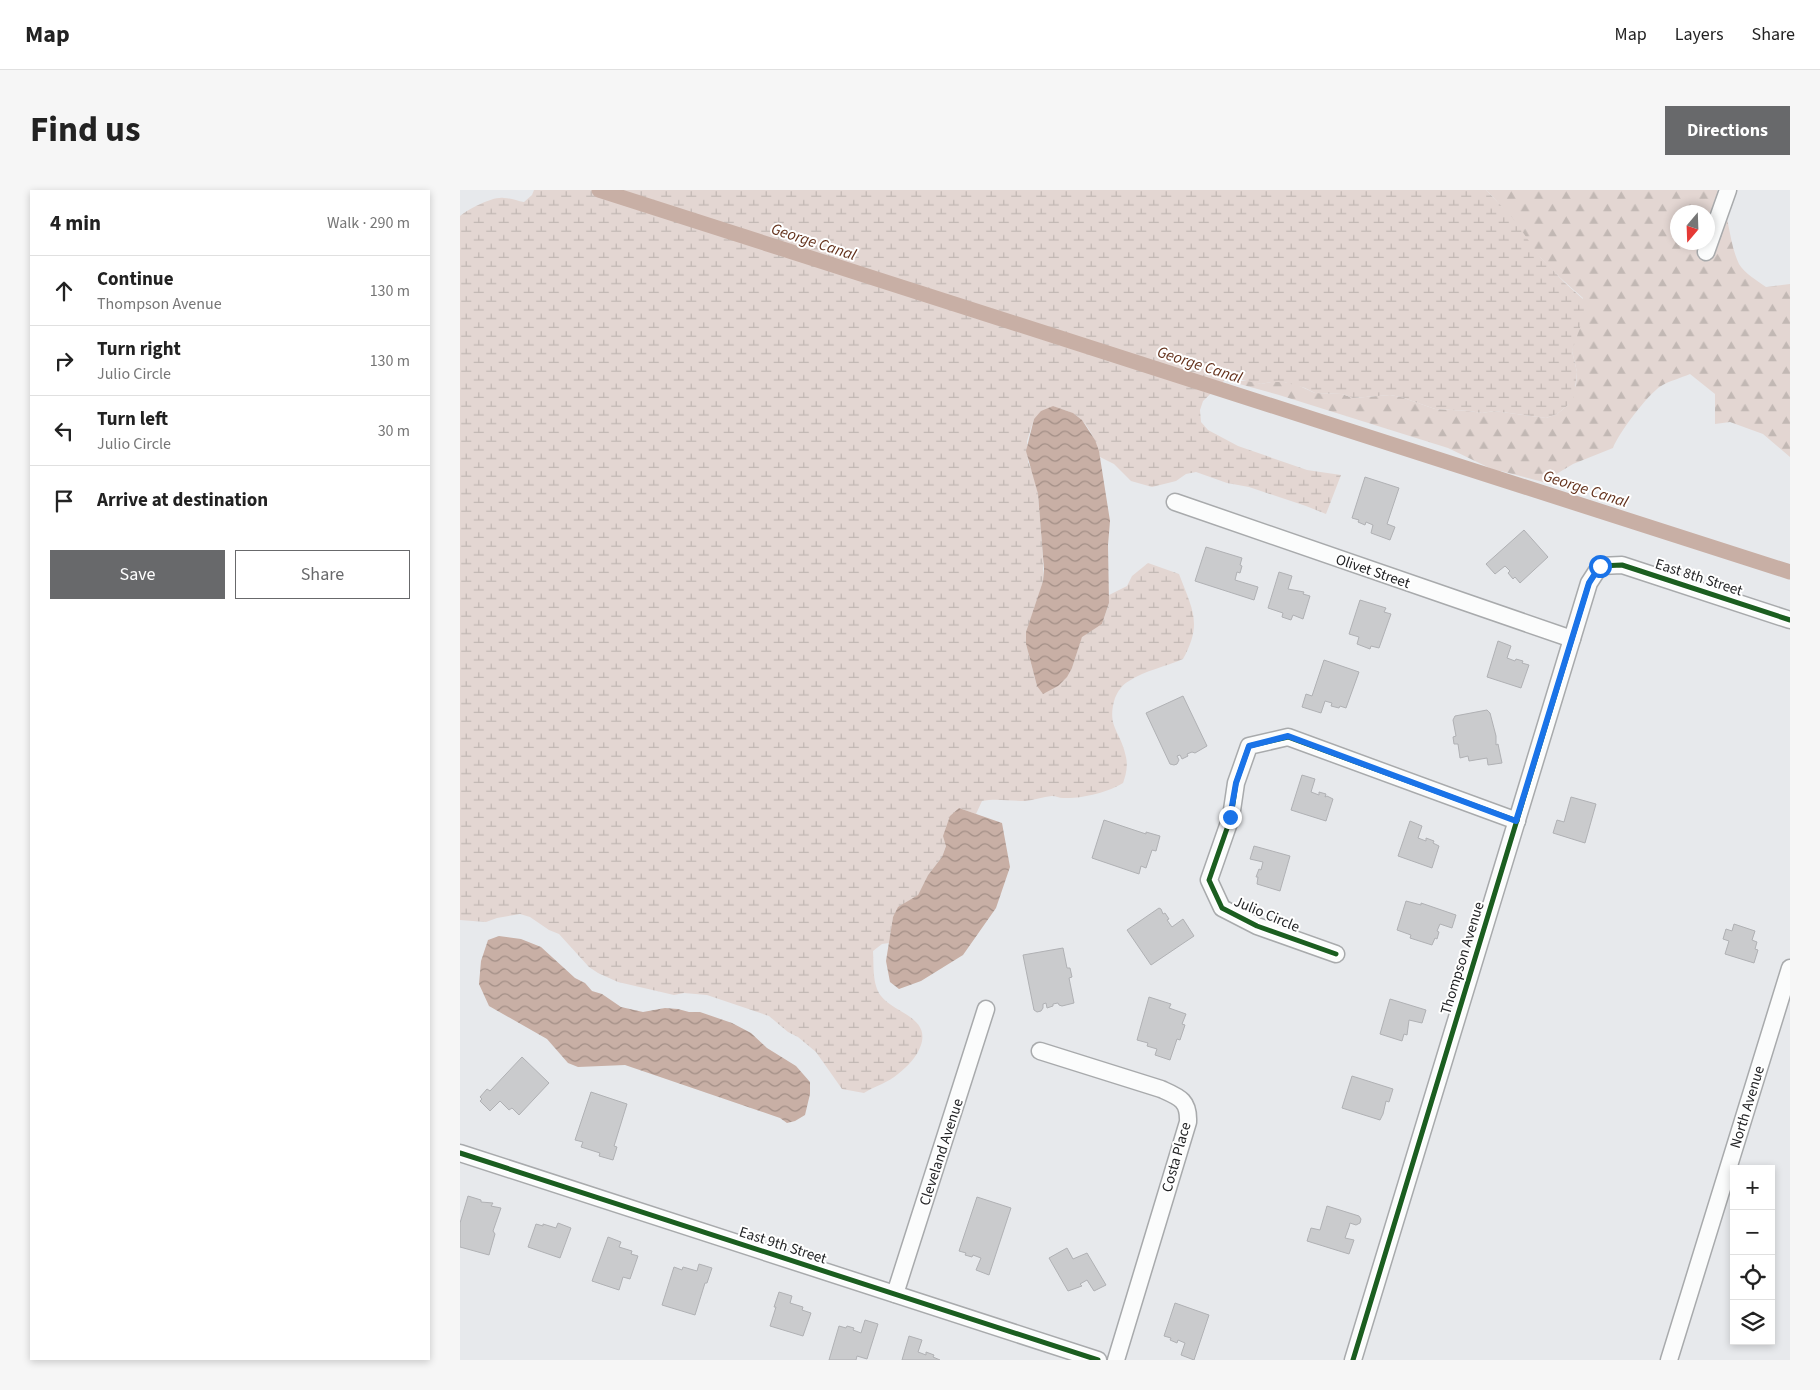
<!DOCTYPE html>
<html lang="en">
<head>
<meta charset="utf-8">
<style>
  :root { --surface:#fff; --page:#f6f6f6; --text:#222; --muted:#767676; --line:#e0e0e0; --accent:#68696b }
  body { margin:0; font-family:"Source Sans 3",sans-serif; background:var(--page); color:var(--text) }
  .controls { position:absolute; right:15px; bottom:15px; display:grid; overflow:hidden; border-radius:0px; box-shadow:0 2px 8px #0003 }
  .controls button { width:45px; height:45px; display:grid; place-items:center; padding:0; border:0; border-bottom:1px solid var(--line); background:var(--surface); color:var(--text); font:25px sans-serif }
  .compass { position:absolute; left:1210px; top:15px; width:45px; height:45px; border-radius:50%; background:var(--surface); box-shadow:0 2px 8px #0003; rotate:199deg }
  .stop { position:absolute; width:15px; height:15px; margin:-11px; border:4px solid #1a73e8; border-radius:50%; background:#fff }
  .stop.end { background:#1a73e8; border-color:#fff; box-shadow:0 1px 5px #0008 }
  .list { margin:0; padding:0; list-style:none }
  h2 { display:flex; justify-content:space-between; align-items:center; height:65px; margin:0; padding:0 20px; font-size:21px }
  h2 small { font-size:16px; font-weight:400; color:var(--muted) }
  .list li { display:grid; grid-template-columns:32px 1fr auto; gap:15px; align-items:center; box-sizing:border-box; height:70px; padding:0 20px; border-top:1px solid var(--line) }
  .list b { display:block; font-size:19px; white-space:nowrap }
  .list p { margin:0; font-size:16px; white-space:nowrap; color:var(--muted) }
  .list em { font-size:16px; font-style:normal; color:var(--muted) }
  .actions { display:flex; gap:10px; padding:15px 20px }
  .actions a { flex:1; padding:11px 0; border:1px solid var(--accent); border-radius:0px; text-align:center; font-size:18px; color:var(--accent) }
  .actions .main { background:var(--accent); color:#fff }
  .icon { flex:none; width:28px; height:28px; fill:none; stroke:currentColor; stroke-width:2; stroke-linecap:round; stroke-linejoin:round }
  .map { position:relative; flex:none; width:1330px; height:1170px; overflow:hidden; border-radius:0px }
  header { display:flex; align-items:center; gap:30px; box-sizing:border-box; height:70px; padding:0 25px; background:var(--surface); border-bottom:1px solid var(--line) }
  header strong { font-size:24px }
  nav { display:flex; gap:28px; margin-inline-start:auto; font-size:18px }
  .intro { display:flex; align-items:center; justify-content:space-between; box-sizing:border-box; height:120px; padding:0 30px }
  h1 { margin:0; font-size:35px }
  .button { padding:12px 22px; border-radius:0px; background:var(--accent); color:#fff; font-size:18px; font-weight:700 }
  main { display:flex; gap:30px; padding:0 30px }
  aside { flex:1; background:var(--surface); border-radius:0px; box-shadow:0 2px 8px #0003 }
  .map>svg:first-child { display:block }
  .forest { fill:url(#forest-firs); fill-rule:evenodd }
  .wetland { fill:url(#wetland-marsh) }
  .water { fill:url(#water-waves) }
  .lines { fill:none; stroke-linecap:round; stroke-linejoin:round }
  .canal { stroke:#c8afa5; stroke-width:15 }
  .building { fill:#cacbcd; stroke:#b0b1b4 }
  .minor-casing { stroke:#a8aaac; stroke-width:19 }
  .minor { stroke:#fbfcfc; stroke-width:16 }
  .cycleway-casing { stroke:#fff; stroke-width:8 }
  .cycleway { stroke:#1b5e20; stroke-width:5 }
  .route { stroke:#1a73e8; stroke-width:6 }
  .labels { text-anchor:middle; stroke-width:4; stroke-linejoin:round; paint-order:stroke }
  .street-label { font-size:15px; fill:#232426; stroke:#fff }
  .water-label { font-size:16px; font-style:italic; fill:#64321c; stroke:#fff }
</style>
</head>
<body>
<header>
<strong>Map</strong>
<nav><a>Map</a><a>Layers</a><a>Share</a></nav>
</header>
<div class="intro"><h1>Find us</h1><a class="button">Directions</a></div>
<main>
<aside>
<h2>4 min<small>Walk · 290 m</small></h2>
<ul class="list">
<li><svg class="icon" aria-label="ahead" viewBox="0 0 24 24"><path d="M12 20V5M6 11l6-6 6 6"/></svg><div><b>Continue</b><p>Thompson Avenue</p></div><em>130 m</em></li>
<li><svg class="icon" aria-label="right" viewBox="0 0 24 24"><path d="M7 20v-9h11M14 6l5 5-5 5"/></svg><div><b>Turn right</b><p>Julio Circle</p></div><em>130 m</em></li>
<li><svg class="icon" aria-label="left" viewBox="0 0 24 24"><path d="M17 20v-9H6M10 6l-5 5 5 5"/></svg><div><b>Turn left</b><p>Julio Circle</p></div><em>30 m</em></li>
<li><svg class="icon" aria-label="arrive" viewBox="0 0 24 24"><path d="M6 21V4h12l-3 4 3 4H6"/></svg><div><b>Arrive at destination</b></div></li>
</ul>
<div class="actions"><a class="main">Save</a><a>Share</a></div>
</aside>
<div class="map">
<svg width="1330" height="1170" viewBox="0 0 1330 1170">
  <defs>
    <pattern id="forest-firs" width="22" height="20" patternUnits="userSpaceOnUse" patternTransform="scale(1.25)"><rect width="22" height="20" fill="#e3d6d2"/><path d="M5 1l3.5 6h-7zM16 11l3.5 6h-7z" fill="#c2b8b4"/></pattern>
    <pattern id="wetland-marsh" width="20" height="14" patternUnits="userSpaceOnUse" patternTransform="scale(1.25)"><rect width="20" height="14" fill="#e3d6d2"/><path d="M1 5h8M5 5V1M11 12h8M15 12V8" fill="none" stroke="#c2b8b4"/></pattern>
    <pattern id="water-waves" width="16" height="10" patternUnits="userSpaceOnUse" patternTransform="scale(1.25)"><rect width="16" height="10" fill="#c8afa5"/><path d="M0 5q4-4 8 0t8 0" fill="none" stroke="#a28e86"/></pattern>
  </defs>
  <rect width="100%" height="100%" fill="#e7e9ec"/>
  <path class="forest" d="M1026,0H1257C1270,23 1268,51 1279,74C1284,83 1298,91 1306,97L1330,94V267L1303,244L1270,232L1255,234V204L1230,184C1221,188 1209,191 1201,196C1188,204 1158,244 1153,258L1113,274L1083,292L1041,281L1040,283L988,258L819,205L765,190L768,187L779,191H790L801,194L811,192H824L835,194L855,203L882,204L893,208L930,205L941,207L975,219L1009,221L1022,223L1034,221L1086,228L1097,224L1108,215L1116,195L1117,182L1112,161L1123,108C1108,95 1093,82 1080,67C1062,45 1047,20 1026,0ZM1218,22H1248V52H1218Z"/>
  <path class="wetland" d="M74,0H1026L1052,27L1081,68L1105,93L1123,109L1126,120L1112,161L1117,182L1114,207L1108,215L1097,224L1086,228L1034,221L1022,223L1009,221L975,219L941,207L930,205L893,208L882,204L855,203L845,198L824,192H811L801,194L768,187L743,211L740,220L741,232L748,240L778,256L847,280L881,285L866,324L846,316L789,297L767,293L736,282L726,284L716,291L692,297L671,291L654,274L640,267C637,252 627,230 612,223C606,220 599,219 593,216L574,229L567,251L568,272L573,283L578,304L583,368V391L566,443V454L577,496L612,478L622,446L642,434L649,413V405L667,396L672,386L688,373L719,384C732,419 743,433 723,469C705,477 686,480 669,491C662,495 658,501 655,508C646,537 661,541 666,567C668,576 666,585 663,593C649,602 621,609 603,608C599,608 596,606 592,606C583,607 574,610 565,611C550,611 536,608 522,611L516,624L499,618L482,667L468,685L458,705L433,727L429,753L422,754L413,761C414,776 412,794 421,806C434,823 470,827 461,855C457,867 448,876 438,884C428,893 415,896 404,903L382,899L356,862L338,847L328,842L309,826L247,805L224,803L214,805L158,792L138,783L129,777L99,744L89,740L70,727L60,724L37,728L26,732L0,730V26C9,19 33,6 44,8C51,8 57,11 64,12L72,5Z"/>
  <g class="water">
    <polygon points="593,216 613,223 622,230 635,250 639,261 650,331 648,355 649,413 642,434 622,447 612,478 607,487 598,496 583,504 577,496 566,454 566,442 583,391 584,379 578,304 566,261 574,229 581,221"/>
    <polygon points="499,618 542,633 550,677 536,718 503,765 461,791 439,799 430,792 426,771 433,727 438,717 458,705 468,685 482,667 486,656 483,646 490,626"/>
    <polygon points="39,746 61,749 81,757 115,788 125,793 132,801 142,804 161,817 183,822 205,818 218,819 229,822 240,822 272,833 291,843 307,858 336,876 350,892 350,904 345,925 335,931 327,933 320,928 165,875 118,877 108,873 87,849 29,816 19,794 21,771 28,750"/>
  </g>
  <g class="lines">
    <polyline class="canal" points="139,0 1330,382"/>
  </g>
  <g class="building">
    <polygon points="905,287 939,298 927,334 935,337 930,350 911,343 913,335 906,332 905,335 898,332 899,330 892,328"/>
    <polygon points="1064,340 1088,367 1060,393 1055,387 1053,389 1048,383 1050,381 1045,376 1035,384 1026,374"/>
    <polygon points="746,357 782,368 780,375 782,376 780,383 777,382 775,390 798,397 794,410 735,391"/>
    <polygon points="819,382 832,386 828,399 844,402 843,404 850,406 843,429 833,425 831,430 822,427 823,423 808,418"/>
    <polygon points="900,410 926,418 924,422 931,424 919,458 911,456 910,459 897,454 899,447 889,444"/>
    <polygon points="1038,451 1051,456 1047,468 1055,471 1056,469 1063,471 1062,473 1069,475 1061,498 1027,487"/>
    <polygon points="864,470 899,482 886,518 880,516 879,518 871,516 872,513 865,511 861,523 842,517 846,504 852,506"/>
    <polygon points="723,506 747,556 735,563 732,562 727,564 728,566 722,569 720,565 717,566 719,570 717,574 714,575 710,574 686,523"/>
    <polygon points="1027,520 1030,523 1036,546 1036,555 1038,554 1042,573 1028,575 1027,568 1009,571 1008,566 1000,568 998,554 994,554 993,547 996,546 993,530 995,526"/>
    <polygon points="842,585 855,589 851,602 859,605 859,602 866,604 865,607 867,606 873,609 866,631 831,620"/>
    <polygon points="1111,607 1136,614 1125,653 1093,643 1097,630 1104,632"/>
    <polygon points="644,630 686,644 686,642 700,646 696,661 692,660 686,678 681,676 679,684 632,668"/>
    <polygon points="950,631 962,636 958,648 966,651 966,648 974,651 973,653 979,656 972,678 938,666"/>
    <polygon points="794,656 830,666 820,701 797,694 798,687 796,687 799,679 801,680 803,672 790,669"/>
    <polygon points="946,711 961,715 961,713 996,725 992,738 980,734 977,741 979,742 977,749 975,748 972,755 950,748 951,745 937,740"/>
    <polygon points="699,718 701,719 703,724 705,723 709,729 707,730 712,737 723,729 734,746 691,775 667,740"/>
    <polygon points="1274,734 1295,741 1292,750 1297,752 1295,759 1298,760 1294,773 1265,764 1269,751 1263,749 1266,739 1272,741"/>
    <polygon points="603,758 607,778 610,778 612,787 609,788 614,813 602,816 599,815 598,813 593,814 593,816 587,818 586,813 583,814 583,818 581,821 577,822 574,820 563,765"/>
    <polygon points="689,807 711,814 709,818 726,824 722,834 725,835 720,850 717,849 710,870 695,865 697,859 687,856 688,853 677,850"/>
    <polygon points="930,809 966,820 962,833 949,830 947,845 944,844 942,851 920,844"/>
    <polygon points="62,867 89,893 59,925 52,918 49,920 40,911 30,921 20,911 22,909 20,907 27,899 30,901"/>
    <polygon points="892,886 933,899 929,912 926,911 923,924 920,930 882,918"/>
    <polygon points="131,902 167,914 154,956 157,957 153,970 139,966 140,963 121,957 123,952 115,950"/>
    <polygon points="8,1006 21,1010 21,1012 33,1013 31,1016 41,1018 33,1041 35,1044 29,1065 0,1057 0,1033"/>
    <polygon points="517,1007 551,1018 529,1085 516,1080 521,1068 513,1065 512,1067 505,1065 506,1063 499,1061"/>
    <polygon points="867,1016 899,1026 901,1029 900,1033 896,1035 890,1033 889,1037 885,1048 894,1050 889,1064 847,1051 851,1038 860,1040"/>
    <polygon points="98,1033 111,1038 100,1068 68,1057 76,1034 83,1036 83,1034 96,1038"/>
    <polygon points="148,1047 161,1052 159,1057 172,1061 171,1064 178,1066 170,1089 163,1087 159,1100 132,1091"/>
    <polygon points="607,1058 613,1069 627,1063 646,1095 634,1101 627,1090 620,1094 622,1096 608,1101 589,1068"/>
    <polygon points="239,1074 252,1078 247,1093 245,1093 235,1125 202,1115 214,1077 222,1080 223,1077 237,1081"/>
    <polygon points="319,1102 332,1106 330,1113 343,1117 342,1120 351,1123 343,1146 310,1136 316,1117 314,1117"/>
    <polygon points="715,1113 749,1125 734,1170 721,1165 725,1153 718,1150 717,1153 710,1150 711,1148 704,1146"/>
    <polygon points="405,1130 418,1134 407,1169 397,1166 396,1170 369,1170 379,1136 386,1138 387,1136 394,1138 393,1140 401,1143"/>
    <polygon points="449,1146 462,1150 458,1162 466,1165 466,1162 474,1165 473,1167 480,1170 442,1170"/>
  </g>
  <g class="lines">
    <defs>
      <g id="minor">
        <polyline points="1246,62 1268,0"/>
        <polyline points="715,312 1112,449"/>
        <polyline points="876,764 797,736 762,718 749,690 771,627 776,593 789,556 828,547 1057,631"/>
        <path d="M580,861L701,899C719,907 729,910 728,932L656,1170"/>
        <polyline points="0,963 638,1170"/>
        <polyline points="435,1104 526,819"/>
        <polyline points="893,1170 1129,393 1140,376 1162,375 1330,430"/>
        <polyline points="1209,1170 1330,778"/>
      </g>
    </defs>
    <use href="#minor" class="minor-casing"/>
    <use href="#minor" class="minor"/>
    <defs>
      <g id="cycleway">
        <polyline points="876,764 797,736 762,718 749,690 771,627 776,593 789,556 828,547 1057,631"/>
        <polyline points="0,963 638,1170"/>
        <polyline points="893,1170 1129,393 1140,376 1162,375 1330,430"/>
      </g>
    </defs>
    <use href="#cycleway" class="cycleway-casing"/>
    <use href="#cycleway" class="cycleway"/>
  </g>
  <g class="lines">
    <polyline class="route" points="770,627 776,593 789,556 828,546 1056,631 1129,393 1140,376"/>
  </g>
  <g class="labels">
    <g class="street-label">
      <text transform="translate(913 381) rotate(19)" y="5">Olivet Street</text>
      <text transform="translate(1239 387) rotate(18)" y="5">East 8th Street</text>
      <text transform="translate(807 724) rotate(23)" y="5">Julio Circle</text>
      <text transform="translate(1002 768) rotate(-73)" y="5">Thompson Avenue</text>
      <text transform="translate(1287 917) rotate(-73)" y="5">North Avenue</text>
      <text transform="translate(481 962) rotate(-72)" y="5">Cleveland Avenue</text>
      <text transform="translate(716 967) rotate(-74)" y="5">Costa Place</text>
      <text transform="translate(323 1055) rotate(18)" y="5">East 9th Street</text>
    </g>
    <g class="water-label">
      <text transform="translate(354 51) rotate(18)" y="6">George Canal</text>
      <text transform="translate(740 174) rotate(18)" y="6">George Canal</text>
      <text transform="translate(1126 298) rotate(18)" y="6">George Canal</text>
    </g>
  </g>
</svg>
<div class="controls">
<button>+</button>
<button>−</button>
<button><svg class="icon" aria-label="locate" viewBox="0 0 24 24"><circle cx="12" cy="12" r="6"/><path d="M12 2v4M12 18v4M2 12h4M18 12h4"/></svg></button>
<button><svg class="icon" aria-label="layers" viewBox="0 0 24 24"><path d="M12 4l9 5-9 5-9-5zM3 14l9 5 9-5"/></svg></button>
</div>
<svg class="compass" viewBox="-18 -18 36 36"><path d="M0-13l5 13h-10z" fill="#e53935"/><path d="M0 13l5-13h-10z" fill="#767676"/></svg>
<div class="stop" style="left:1140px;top:376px"></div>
<div class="stop end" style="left:770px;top:627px"></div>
</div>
</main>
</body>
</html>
